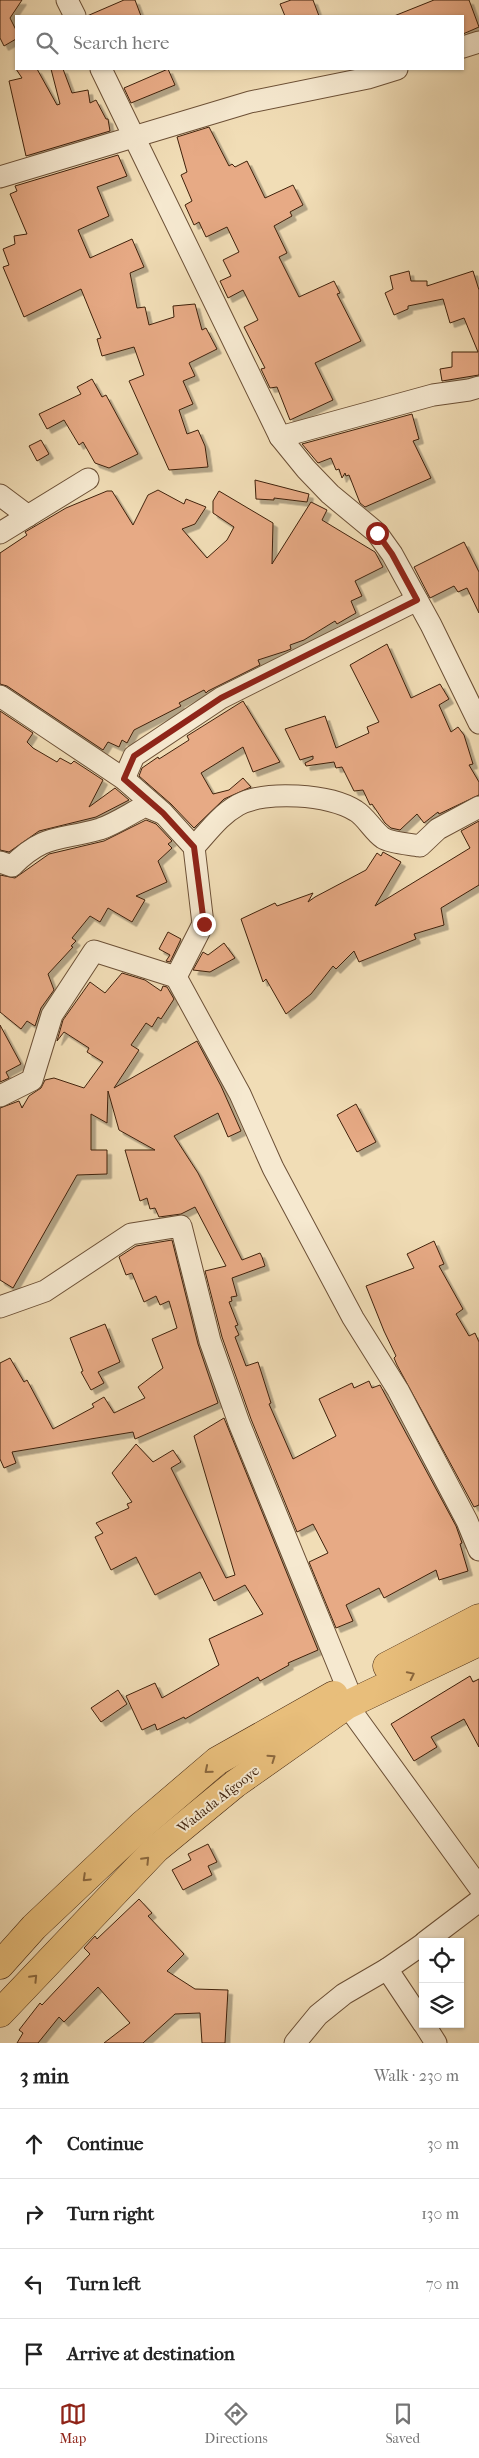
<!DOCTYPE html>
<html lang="en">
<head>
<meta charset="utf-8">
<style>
  :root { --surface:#fff; --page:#f6f6f6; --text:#222; --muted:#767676; --line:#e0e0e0; --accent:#8f2418 }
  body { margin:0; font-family:"IM FELL French Canon",serif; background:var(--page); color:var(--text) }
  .controls { position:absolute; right:15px; bottom:15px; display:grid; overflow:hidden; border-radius:0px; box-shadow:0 1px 4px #0004 }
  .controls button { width:45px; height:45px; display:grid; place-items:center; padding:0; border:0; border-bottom:1px solid var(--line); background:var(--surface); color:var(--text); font:25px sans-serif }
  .stop { position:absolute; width:15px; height:15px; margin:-11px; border:4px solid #8f2418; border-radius:50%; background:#fff }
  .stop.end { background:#8f2418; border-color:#fff; box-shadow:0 1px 5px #0008 }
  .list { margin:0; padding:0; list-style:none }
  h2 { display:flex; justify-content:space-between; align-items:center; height:65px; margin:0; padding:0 20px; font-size:21px }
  h2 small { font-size:16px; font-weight:400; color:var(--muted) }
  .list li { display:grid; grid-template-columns:32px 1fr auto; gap:15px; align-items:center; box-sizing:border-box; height:70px; padding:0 20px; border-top:1px solid var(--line) }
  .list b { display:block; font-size:19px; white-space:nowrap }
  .list em { font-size:16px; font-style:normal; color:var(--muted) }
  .icon { flex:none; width:28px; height:28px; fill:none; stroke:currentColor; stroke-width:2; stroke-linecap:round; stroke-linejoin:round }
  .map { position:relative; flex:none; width:479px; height:2043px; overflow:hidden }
  .search { position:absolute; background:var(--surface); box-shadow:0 1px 4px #0004; left:15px; right:15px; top:15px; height:55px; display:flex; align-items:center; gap:12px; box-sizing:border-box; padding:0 18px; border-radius:0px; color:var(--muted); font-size:19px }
  .sheet { height:345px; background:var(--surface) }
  nav { display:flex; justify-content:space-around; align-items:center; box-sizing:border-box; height:70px; border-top:1px solid var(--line); background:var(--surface); font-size:14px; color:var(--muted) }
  nav a { display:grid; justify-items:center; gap:2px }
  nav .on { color:var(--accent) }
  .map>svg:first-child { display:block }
  .building { fill:#e7aa85; stroke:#3f210c; filter:url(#shadow) }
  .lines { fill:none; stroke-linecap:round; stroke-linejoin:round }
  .minor-casing { stroke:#6c5036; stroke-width:23 }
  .highway-casing { stroke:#3f210c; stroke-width:29 }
  .minor { stroke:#f6e9d0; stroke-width:21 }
  .highway { stroke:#e8be7b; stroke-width:28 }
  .oneway { stroke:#8b683e }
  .route { stroke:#8f2418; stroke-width:6 }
  .labels { text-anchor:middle; stroke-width:4; stroke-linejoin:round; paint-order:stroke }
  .street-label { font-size:14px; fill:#3f210c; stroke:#f6e9d0 }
</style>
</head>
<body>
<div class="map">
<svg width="479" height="2043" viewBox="0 0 479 2043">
  <defs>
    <filter id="shadow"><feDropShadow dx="4.5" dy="4.5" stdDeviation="0" flood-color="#0004"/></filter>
  </defs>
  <rect width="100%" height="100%" fill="#f1ddb6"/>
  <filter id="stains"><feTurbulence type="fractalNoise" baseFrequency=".004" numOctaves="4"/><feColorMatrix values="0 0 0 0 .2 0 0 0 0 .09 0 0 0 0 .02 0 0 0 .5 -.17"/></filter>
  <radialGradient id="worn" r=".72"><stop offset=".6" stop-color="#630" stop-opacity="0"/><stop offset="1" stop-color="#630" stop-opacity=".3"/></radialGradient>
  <g class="building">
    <polygon points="0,0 22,0 10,18 16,30 16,39 4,46 0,38"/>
    <polygon points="124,0 135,0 141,16 87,16"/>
    <polygon points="291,0 313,0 319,16 285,16 280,4"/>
    <polygon points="434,0 469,0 479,27 463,34 463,16 394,16"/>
    <polygon points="16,69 37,69 57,105 60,104 51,69 63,69 72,93 88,90 90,103 96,100 106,119 108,119 110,131 26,156 9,81 22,78"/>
    <polygon points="168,69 175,85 131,103 124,88"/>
    <polygon points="209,127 229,166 232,164 235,167 247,161 265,198 293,185 303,205 290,212 292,216 274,226 287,253 279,257 299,297 334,281 340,293 337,294 361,341 315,363 333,400 290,420 277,387 270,388 261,369 265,368 244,327 258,320 243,290 228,298 220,281 231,276 223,260 239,252 227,227 206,237 199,222 194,225 185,205 192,201 181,175 187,172 177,137"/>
    <polygon points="118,155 127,176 97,187 109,216 78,230 90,258 132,239 144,267 130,273 137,308 145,307 149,325 174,317 173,306 195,304 202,330 206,328 217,349 189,363 195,376 183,381 193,404 179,410 187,434 198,430 205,446 208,467 169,470 129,381 144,375 134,347 102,356 97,339 101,338 81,289 24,317 3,267 9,265 3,249 15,244 14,236 27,234 10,194 17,191 15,186"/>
    <polygon points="409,271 411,281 427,281 427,286 473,271 479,290 479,375 442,381 440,369 452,367 452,352 478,352 464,318 450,323 443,299 408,306 408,309 394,315 385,293 393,289 390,276"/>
    <polygon points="92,379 102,397 106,395 138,454 109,468 95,463 83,442 79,445 64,420 47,429 39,414 81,394 77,387"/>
    <polygon points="412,414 419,439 413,441 431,478 365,507 360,503 349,475 346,476 345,473 342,478 339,469 336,470 331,458 318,463 302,444"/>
    <polygon points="41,440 49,454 37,461 29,446"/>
    <polygon points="255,480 309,494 307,502 274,498 274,500 256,499"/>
    <polygon points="158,490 184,504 186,499 206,507 195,524 182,529 207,558 227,540 234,527 213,513 213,501 219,491 273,523 272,564 311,502 327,510 322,520 375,552 383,567 355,581 362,596 351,601 356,613 337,624 335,621 304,640 290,645 291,649 286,651 258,660 260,665 208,691 206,693 204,690 179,703 181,706 134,730 127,743 122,740 119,747 108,742 103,750 7,686 0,684 0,553 27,535 25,532 37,525 66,508 107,491 112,491 133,525 148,495"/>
    <polygon points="464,542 479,572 479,613 467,588 458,592 454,586 430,598 414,567"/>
    <polygon points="387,644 411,698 440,684 449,699 439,705 451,732 458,727 464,735 473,764 469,765 479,782 479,795 439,814 438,812 424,823 417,814 400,830 391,828 385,823 372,804 370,805 363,790 354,791 342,767 336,768 334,762 306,766 305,763 313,759 313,756 300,760 285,729 325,716 336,748 369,733 367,727 379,722 350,665"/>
    <polygon points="243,701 280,762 253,772 243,747 201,773 213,794 229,790 243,778 251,787 224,799 194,828 171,804 139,776 142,768 158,757 159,759 189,740 187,736"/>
    <polygon points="0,711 33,733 27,742 33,748 57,762 60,758 71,764 74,761 103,780 89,807 115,788 129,800 96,817 39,831 9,852 0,850"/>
    <polygon points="146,820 156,824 172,841 168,844 172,848 158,861 167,882 136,896 145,900 132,922 108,908 100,922 90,916 72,938 76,941 71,946 73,947 48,974 54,990 41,1008 35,1026 27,1021 21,1029 0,1012 0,875 15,878 49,854 104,841"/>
    <polygon points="479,821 479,885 441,908 444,925 414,934 416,939 359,962 354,951 336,969 333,966 311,994 286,1014 266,979 263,982 241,919 275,903 277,906 313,893 308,902 315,897 366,870 377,853 381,856 383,852 401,862 375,906 470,848 461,831"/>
    <polygon points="168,932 181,939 170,962 166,961 170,955 159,949"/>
    <polygon points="224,943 235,958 210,972 193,970 203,952 208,955"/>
    <polygon points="122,973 145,980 161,991 163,986 167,987 174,999 161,1019 158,1017 152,1027 146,1023 131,1045 139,1050 114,1088 197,1041 221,1086 241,1131 228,1137 218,1113 174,1136 198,1173 242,1260 260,1253 262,1257 265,1266 232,1278 237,1296 231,1297 232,1301 229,1302 238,1325 235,1326 239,1335 235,1337 246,1366 258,1362 271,1403 269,1404 293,1459 336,1436 319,1399 352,1383 354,1388 369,1381 372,1388 380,1385 456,1526 462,1543 460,1544 468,1571 439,1580 436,1570 384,1598 379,1588 346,1605 353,1621 336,1628 309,1562 328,1553 313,1524 297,1532 251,1419 222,1337 205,1271 226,1266 195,1207 181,1214 159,1217 155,1208 150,1209 147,1198 140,1201 125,1150 155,1150 119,1130 108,1091 107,1123 91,1114 91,1150 107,1150 107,1174 77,1175 13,1288 0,1280 0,1108 19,1101 22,1108 29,1096 41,1088 45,1080 54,1078 84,1088 103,1062 87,1052 89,1048 64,1032 57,1041 63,1020 90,982 105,993"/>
    <polygon points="0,1025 21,1064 6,1072 9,1078 0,1082"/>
    <polygon points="356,1104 376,1142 357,1152 337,1115"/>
    <polygon points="172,1240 198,1344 218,1403 135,1439 133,1432 12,1452 16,1463 4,1468 0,1459 0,1363 10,1358 24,1382 27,1380 53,1429 94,1407 92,1404 104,1397 114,1413 145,1398 138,1387 163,1368 152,1339 177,1328 169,1301 160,1305 156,1296 144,1302 132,1273 126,1275 119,1257 136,1246"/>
    <polygon points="434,1241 444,1264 439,1266 463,1309 456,1314 469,1336 475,1333 479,1342 479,1505 474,1507 397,1365 394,1358 396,1356 384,1331 366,1286 414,1268 407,1254"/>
    <polygon points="105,1324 120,1362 98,1372 104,1383 91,1390 81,1372 83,1371 70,1338"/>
    <polygon points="224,1418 318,1650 288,1663 289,1665 260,1681 258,1677 185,1719 184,1717 157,1730 155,1724 142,1730 126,1696 155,1683 162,1698 219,1665 209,1639 263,1614 245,1585 214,1601 200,1572 155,1595 136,1557 111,1570 95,1537 103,1533 96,1523 129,1508 127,1504 132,1502 112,1473 136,1444 153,1462 173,1450 181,1462 171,1468 226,1578 235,1575 194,1436"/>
    <polygon points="470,1676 473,1682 479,1679 479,1747 464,1719 431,1737 437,1747 414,1761 391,1724"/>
    <polygon points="118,1690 127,1704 101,1722 91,1708"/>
    <polygon points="208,1844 217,1862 208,1866 212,1875 183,1890 172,1870 191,1860 188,1854"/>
    <polygon points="139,1899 152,1913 148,1916 184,1954 167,1971 195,1989 228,1990 225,2043 202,2043 200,2013 175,2014 143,2043 104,2043 130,2023 98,1987 64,2022 59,2017 38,2043 17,2043 23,2033 19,2030 40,2003 42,2005 90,1954 84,1948 95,1936 97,1939"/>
  </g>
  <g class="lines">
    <defs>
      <g id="minor">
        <polyline points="67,0 75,16"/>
        <polyline points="463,47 479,42"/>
        <polyline points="101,69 280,437 306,469 330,494 377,533 392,554 431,625 479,723"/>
        <polyline points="0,177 250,102 368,78 397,69"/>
        <polyline points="280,437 433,395 469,390 479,387"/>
        <polyline points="0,495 28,516"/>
        <polyline points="0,533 88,479"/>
        <polyline points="0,696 124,779 163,813 194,847 203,924 176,977 94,951 52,1015 32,1080 0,1096"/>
        <polyline points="124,779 134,756 221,698 417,600"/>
        <path d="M194,847C208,832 220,815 238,805C265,790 330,794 356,811C366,817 373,831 383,838C391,843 409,844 420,846L438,829L479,807"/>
        <path d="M0,862L12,866C45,833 59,841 100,829C115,824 131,813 145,806L162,813"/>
        <polyline points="176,977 240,1094 273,1168 353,1318 398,1390 467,1521 479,1550"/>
        <polyline points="0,1307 45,1291 131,1234 181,1226 210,1341 239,1423 347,1687"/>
        <polyline points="347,1705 479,1887"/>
        <polyline points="425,1942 479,1901"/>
        <polyline points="423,1944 387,1969 423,2023"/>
        <polyline points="424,2024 436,2043"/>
        <polyline points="295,2043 318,2015 344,1994 387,1969"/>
      </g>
      <g id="highway">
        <polyline points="387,1666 479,1618"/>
        <polyline points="0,1965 34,1927 142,1825 217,1761 334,1695"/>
        <polyline points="0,2013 156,1849 235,1784 347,1705 479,1642"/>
      </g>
    </defs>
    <use href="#minor" class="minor-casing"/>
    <use href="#highway" class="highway-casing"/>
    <use href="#minor" class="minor"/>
    <use href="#highway" class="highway"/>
  </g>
  <defs><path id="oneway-chevron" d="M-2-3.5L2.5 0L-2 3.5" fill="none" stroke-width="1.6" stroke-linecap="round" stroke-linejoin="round" transform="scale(1.25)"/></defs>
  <g class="oneway">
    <use href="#oneway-chevron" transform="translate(411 1675) rotate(-26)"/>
    <use href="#oneway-chevron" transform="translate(272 1758) rotate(-35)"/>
    <use href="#oneway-chevron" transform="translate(208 1770) rotate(140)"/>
    <use href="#oneway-chevron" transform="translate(146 1860) rotate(-46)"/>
    <use href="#oneway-chevron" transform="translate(86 1878) rotate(136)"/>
    <use href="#oneway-chevron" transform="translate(34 1978) rotate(-46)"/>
  </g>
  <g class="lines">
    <polyline class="route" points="204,924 194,847 163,813 124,779 134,756 221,698 417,600 392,554 377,533"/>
  </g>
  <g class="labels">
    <g class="street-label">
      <text transform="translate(218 1799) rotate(-38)" y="5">Wadada Afgooye</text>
    </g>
  </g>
  <rect width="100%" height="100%" filter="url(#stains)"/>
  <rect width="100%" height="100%" fill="url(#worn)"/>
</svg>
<div class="controls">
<button><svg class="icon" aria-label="locate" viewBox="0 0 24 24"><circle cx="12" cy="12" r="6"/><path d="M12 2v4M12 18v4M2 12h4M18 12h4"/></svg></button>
<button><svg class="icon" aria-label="layers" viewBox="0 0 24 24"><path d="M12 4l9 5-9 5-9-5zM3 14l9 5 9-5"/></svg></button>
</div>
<div class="stop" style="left:377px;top:533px"></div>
<div class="stop end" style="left:204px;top:924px"></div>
<div class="search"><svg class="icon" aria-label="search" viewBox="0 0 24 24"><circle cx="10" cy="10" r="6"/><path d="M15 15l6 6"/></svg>Search here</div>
</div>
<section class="sheet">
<h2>3 min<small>Walk · 230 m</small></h2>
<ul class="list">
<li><svg class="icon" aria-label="ahead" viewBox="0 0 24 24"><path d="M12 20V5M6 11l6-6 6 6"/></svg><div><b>Continue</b></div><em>30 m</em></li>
<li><svg class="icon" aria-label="right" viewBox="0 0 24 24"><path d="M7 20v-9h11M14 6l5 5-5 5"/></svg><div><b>Turn right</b></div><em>130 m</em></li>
<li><svg class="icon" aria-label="left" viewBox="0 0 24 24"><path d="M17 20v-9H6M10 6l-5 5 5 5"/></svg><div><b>Turn left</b></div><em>70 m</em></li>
<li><svg class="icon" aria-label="arrive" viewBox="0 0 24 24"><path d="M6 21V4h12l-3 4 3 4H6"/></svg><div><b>Arrive at destination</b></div></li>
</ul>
</section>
<nav>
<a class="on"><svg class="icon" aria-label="map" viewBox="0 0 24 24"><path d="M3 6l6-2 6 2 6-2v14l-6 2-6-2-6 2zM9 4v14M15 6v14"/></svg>Map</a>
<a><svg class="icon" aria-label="directions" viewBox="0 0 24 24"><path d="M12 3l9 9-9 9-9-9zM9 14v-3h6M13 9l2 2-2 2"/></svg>Directions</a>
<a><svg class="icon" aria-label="saved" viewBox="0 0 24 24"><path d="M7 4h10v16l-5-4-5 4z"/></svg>Saved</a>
</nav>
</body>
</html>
